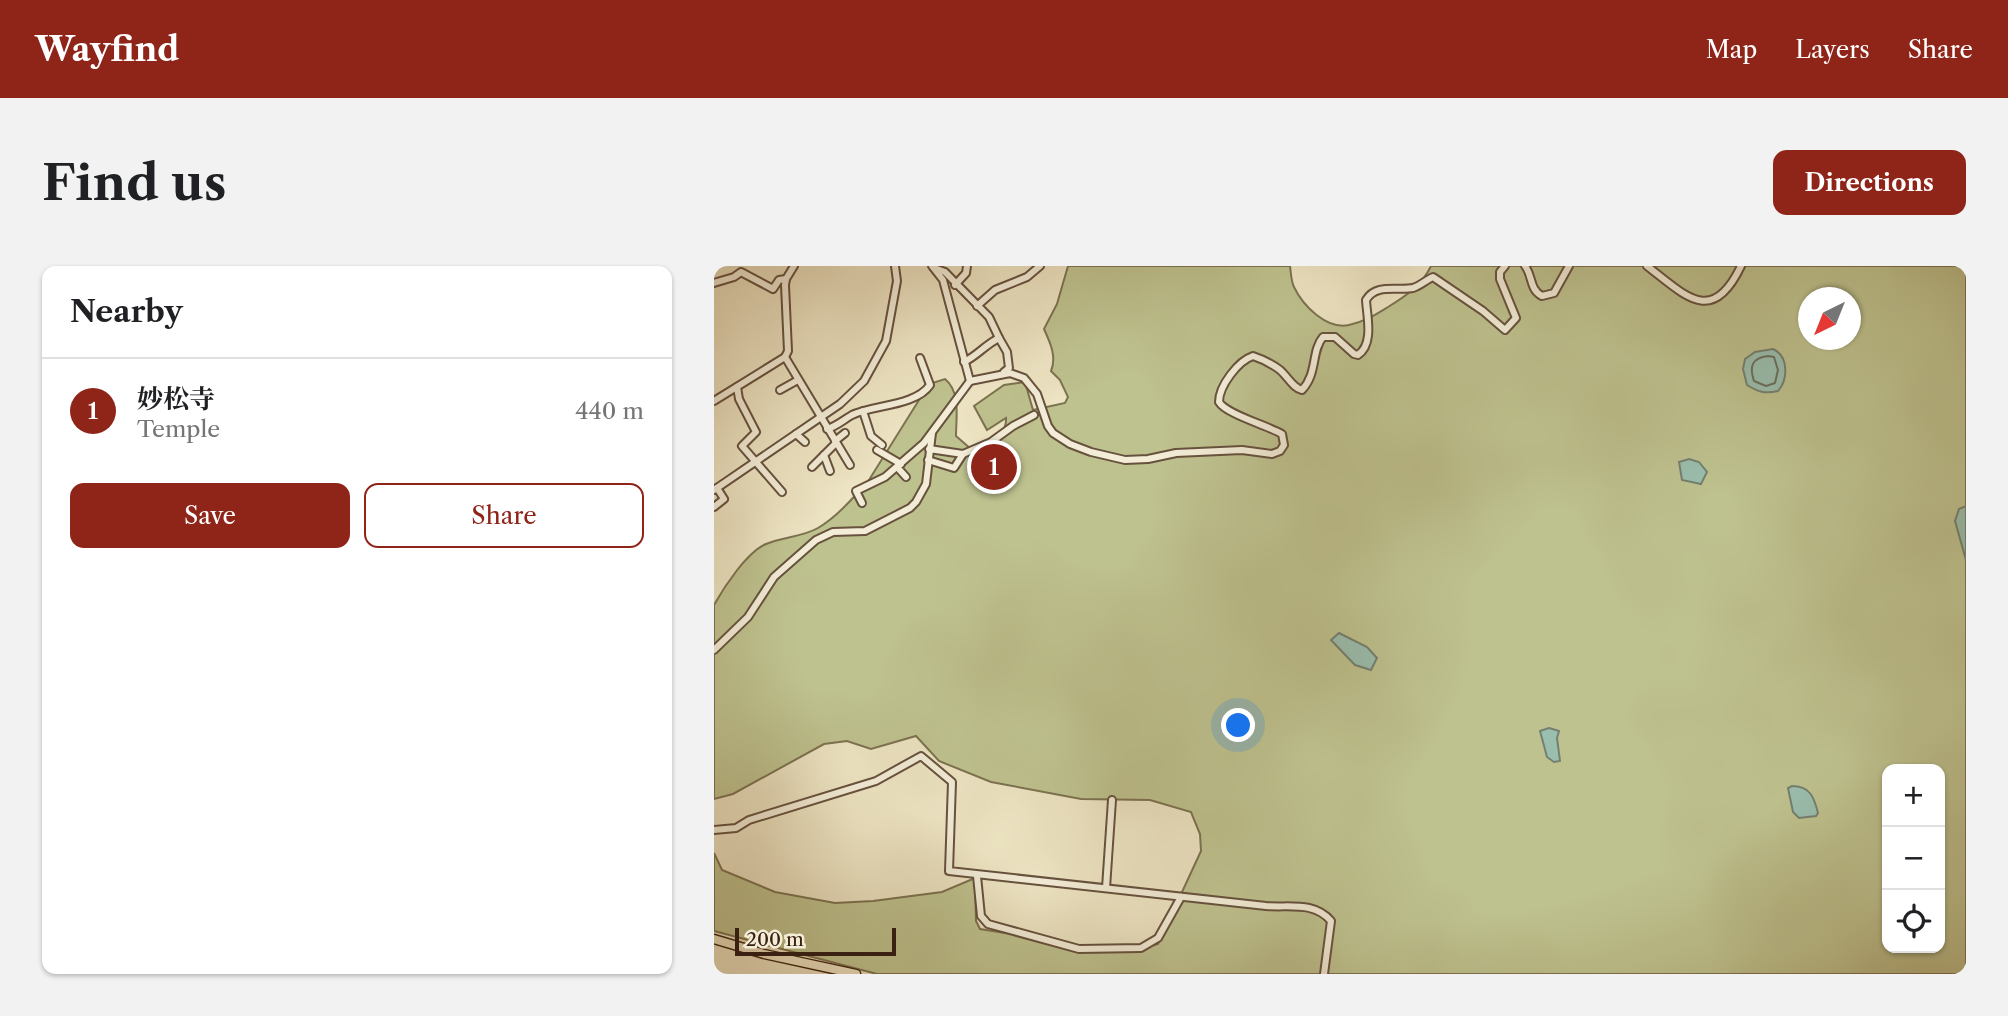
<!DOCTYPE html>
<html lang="en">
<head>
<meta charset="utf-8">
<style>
  :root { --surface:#fff; --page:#f2f2f2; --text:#202124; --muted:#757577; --line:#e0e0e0; --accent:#8f2418 }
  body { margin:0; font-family:"Libre Caslon Text","Noto Serif JP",serif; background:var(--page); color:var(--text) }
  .controls { position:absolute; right:21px; bottom:21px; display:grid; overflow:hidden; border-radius:14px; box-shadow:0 2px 5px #0004 }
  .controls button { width:63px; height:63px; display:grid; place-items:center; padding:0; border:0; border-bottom:2px solid var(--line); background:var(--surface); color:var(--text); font:35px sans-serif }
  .compass { position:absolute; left:1084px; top:21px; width:63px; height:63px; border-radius:50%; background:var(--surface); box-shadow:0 2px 5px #0004; rotate:223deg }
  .scale { position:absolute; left:21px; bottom:18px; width:161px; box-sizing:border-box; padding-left:7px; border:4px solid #3a2111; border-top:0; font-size:19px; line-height:24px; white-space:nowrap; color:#3a2111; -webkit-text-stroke:5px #f3edd8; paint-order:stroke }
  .you { position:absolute; left:525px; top:460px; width:24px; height:24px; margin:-18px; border:5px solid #fff; border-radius:50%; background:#1a73e8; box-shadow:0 0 0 10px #1a73e833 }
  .badge { display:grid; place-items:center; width:46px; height:46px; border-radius:50%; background:var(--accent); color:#fff; font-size:23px; font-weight:700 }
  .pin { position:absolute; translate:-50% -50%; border:4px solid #fff; box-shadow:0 2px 7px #0006 }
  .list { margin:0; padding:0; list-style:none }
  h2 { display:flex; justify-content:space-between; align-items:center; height:91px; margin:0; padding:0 28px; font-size:30px }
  h2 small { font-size:23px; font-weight:400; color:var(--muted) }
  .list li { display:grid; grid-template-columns:46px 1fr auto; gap:21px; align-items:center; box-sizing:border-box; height:105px; padding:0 28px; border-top:2px solid var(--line) }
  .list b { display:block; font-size:26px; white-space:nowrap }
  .list p { margin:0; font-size:23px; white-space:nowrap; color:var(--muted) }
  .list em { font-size:23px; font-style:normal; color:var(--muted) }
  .actions { display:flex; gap:14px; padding:21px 28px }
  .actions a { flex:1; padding:16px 0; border:2px solid var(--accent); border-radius:14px; text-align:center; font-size:24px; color:var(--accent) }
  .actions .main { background:var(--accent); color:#fff }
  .icon { flex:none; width:38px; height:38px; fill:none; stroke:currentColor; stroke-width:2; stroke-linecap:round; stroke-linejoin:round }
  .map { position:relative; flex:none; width:1252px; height:708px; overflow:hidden; border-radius:14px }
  header { display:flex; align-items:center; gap:42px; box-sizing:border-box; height:98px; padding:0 35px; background:var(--accent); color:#fff }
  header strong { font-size:33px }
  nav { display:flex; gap:38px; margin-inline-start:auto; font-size:24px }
  .intro { display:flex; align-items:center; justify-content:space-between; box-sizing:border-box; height:168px; padding:0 42px }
  h1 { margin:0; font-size:49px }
  .button { padding:18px 32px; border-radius:14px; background:var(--accent); color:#fff; font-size:24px; font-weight:700 }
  main { display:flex; gap:42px; padding:0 42px }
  aside { flex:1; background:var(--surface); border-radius:14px; box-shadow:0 2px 5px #0004 }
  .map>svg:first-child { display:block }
  .green { fill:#bec28f; stroke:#7c7250; stroke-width:2; fill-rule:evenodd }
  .water { fill:#9abfaf; stroke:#748070; stroke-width:2 }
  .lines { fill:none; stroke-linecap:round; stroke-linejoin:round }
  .shore { stroke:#6a7060; stroke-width:2 }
  .minor-casing { stroke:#67523e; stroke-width:10 }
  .major-casing { stroke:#3a2111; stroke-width:11 }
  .minor { stroke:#f3edd8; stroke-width:6 }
  .major { stroke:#ede4c3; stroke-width:8 }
</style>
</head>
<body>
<header>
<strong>Wayfind</strong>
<nav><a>Map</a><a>Layers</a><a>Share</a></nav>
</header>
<div class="intro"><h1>Find us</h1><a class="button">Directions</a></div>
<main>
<aside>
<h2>Nearby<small></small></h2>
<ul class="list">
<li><span class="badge">1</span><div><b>妙松寺</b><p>Temple</p></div><em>440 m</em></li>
</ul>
<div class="actions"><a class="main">Save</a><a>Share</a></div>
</aside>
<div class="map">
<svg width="1252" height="708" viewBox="0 0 1252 708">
  <rect width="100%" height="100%" fill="#ede4c3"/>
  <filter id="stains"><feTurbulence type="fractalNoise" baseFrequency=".00286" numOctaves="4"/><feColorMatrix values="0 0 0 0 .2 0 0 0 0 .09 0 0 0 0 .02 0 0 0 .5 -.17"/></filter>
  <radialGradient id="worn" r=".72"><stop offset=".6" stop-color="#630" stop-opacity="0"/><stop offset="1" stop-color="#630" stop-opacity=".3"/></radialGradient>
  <path class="green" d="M354,0H576C577,7 577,15 580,21C589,40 613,64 635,59C650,56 661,49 674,41C692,30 708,19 717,0H1252V708H163L0,665V587L8,604L61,626L121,637L159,635L228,626L261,612L262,655L266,663L316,671L364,683L418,686L444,678L487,585L486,568L477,546L436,534L367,533L277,516L225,495L202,470L157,483L133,475L110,478L19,528L0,533V339C10,321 33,286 52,278C69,271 88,271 104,262C123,251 141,230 155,214L215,118L231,113C247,126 242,151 242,170L265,190C267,190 274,189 276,188C283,184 293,159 292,152L273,164L260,140L290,119L311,116L319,144L351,137L354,131L346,114L337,105C343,91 336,76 330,63L343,38ZM1094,32H1136V74H1094ZM1173,503H1226V682H1173Z"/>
  <g class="water">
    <path d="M1059,83C1075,90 1074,114 1064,125C1051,128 1044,126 1033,119L1029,103L1031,93L1041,86Z"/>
    <polygon points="975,193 985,196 993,206 987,218 968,214 965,196"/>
    <polygon points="1252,240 1252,294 1241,255 1245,243"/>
    <polygon points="625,367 653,381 663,392 657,404 641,399 617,374"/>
    <polygon points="835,462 845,465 843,472 846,495 840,496 833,491 826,465"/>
    <path d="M1078,520C1096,520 1100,531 1104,547L1102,550L1085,552L1079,546L1074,522Z"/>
  </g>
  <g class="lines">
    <path class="shore" d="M1054,90L1060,91L1064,104L1061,117L1052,120L1040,115C1035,100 1038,92 1054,90Z"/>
    <defs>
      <g id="minor">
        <path d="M218,0L229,14L256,115L296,107L310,112L323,128L334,160L339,167L356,178L377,186L411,194L434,193L462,187L528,184L558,188L566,185L570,179L568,168C552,159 512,148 505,136C505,120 524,95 539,90C548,93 558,98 566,104C574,111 579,122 588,124C604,107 597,85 609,71H621L640,88L644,89C660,78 653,51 652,34C662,17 683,25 699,22C706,20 712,14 719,11L769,45L791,64L802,52L786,13V6L791,0"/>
        <path d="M811,0C819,10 815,23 828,30L840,27L855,0"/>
        <path d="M933,0C971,29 998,61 1027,0"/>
        <path d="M220,2L231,6L275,51L285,72C271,79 264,89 250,96"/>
        <polyline points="0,17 20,11 27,6 59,23 65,14 72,13"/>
        <polyline points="241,19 252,7 253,0"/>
        <polyline points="263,40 281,24 313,11 326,0"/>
        <polyline points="285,72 293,86 295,102 290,106"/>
        <polyline points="71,91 136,199"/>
        <polyline points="23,121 25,133 42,166 28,180 68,226"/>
        <polyline points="66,124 84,114"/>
        <polyline points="0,135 71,91 74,85 71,19 72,13 80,0"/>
        <polyline points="149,145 157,170 168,179"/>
        <path d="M113,163C123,160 129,154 138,149C158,139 202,140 216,119L206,92"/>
        <polyline points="82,168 91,176"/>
        <polyline points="121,175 131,167"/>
        <polyline points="215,183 249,188"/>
        <polyline points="163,184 187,198"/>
        <polyline points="110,189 116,205"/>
        <polyline points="214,194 240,202 249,188 277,176 299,160 320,149"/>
        <polyline points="98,201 122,177"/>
        <polyline points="183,201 192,211"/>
        <polyline points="0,224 126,138 150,115 172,75 183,15 181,0"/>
        <polyline points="148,237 142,225 171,211 210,177 256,115"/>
        <polyline points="0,241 10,233 3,222"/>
        <polyline points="0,384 34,351 60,311 102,274 119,266 151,265 196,242 202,236 212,218 218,167"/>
        <path d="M0,564L22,562L35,554L162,515L207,490L238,516L235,605L552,640C575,642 600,635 617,655L610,708"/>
        <polyline points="263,610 267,650 274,658 365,683 427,682 444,672 467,631"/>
        <polyline points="392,622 398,534"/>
      </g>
      <polyline id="major" points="0,673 50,688 142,708"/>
    </defs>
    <use href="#minor" class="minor-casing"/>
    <use href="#major" class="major-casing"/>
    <use href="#minor" class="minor"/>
    <use href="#major" class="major"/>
  </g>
  <rect width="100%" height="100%" filter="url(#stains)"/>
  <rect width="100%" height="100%" fill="url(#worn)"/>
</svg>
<div class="controls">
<button>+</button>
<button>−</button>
<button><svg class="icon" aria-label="locate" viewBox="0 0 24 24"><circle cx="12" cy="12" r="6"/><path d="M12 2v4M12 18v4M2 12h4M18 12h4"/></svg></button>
</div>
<svg class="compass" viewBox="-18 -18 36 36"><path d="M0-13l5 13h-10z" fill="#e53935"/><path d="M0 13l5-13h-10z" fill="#757577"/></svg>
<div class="scale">200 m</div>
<div class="you"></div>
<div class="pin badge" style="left:280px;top:201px">1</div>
</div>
</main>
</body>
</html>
